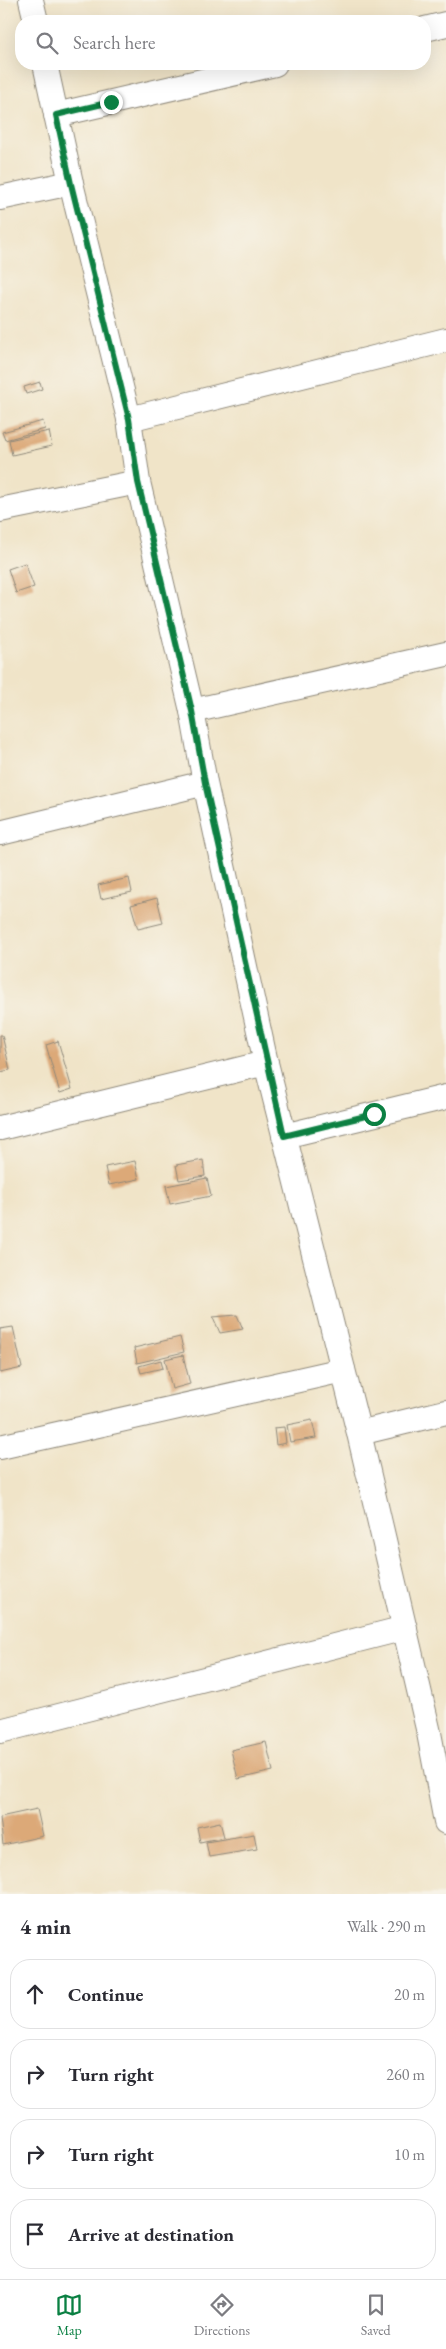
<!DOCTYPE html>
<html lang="en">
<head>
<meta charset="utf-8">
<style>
  :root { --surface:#fff; --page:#f2f2f3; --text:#2b2b33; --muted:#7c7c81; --line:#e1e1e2; --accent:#0b8043 }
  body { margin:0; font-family:"EB Garamond",serif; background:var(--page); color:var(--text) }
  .stop { position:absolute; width:15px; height:15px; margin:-11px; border:4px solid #0b8043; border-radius:50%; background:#fff }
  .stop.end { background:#0b8043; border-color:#fff; box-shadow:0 1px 5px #0008 }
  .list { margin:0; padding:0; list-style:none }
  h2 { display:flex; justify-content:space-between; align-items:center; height:65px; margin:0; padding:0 20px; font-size:21px }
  h2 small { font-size:16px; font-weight:400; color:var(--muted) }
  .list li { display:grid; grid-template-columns:32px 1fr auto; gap:15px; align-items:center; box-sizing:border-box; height:70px; margin:0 10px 10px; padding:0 10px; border:1px solid var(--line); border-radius:20px }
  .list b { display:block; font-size:19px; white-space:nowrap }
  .list em { font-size:16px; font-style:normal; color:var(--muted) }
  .icon { flex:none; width:28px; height:28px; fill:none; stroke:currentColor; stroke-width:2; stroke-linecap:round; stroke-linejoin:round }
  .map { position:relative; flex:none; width:446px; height:1894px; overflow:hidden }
  .search { position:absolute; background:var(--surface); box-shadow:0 5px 20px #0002; left:15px; right:15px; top:15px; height:55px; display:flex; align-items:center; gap:12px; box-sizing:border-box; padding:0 18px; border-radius:20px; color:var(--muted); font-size:19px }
  .sheet { height:385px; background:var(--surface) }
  nav { display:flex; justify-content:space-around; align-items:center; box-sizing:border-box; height:70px; border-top:1px solid var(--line); background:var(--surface); font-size:14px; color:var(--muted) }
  nav a { display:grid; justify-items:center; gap:2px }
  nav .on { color:var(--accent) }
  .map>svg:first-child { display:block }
  .building { fill:#dca978 }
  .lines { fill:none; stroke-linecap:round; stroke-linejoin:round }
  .minor-casing { stroke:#8e887a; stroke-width:26 }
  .minor { stroke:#fff; stroke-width:24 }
  .route { stroke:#0b8043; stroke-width:6 }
</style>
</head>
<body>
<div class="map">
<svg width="446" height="1894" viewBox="0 0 446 1894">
  <rect width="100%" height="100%" fill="#f7f3e8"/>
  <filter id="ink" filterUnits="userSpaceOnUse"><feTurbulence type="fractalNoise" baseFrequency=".02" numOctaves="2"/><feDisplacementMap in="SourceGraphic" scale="10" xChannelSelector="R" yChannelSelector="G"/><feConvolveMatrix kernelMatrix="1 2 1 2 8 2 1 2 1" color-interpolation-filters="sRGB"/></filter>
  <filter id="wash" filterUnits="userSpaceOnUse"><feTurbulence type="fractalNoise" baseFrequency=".0096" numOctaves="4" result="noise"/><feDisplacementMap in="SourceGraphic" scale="20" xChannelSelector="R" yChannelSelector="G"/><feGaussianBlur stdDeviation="1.12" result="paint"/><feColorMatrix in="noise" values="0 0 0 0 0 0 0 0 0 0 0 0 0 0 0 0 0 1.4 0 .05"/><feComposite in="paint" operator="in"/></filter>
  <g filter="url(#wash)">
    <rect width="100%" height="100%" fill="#f0e4c8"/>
    <g id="blocks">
      <g class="building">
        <polygon points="40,382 42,389 26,394 24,387"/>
        <polygon points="43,421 45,429 5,440 2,432"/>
        <polygon points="49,431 52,446 12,455 9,440"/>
        <polygon points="25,563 34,587 16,593 8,569"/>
        <polygon points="129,878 132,892 101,899 98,885"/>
        <polygon points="157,898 163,923 138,929 131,905"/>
        <polygon points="0,1035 2,1035 10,1070 0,1072"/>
        <polygon points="58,1041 72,1089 60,1093 46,1045"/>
        <polygon points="203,1160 205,1176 179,1180 176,1165"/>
        <polygon points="135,1161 139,1179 109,1185 105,1167"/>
        <polygon points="207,1178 211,1196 170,1204 166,1186"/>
        <polygon points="237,1315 243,1329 220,1333 213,1317"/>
        <polygon points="13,1327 22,1368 0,1373 0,1329"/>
        <polygon points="180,1337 184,1352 137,1363 134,1348"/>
        <polygon points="183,1355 190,1384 172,1389 165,1359"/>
        <polygon points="161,1360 163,1368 141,1373 139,1366"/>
        <polygon points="312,1420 316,1438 290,1442 287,1425"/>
        <polygon points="284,1427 286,1443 276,1445 274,1428"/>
        <polygon points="266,1742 273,1771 238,1779 231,1750"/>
        <polygon points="37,1809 43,1836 3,1845 0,1817"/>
        <polygon points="220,1822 224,1837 200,1842 197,1827"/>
        <polygon points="254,1834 257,1849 209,1857 206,1842"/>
      </g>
    </g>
  </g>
  <g filter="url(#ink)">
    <use href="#blocks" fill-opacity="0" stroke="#8e887a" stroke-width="1"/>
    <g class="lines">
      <defs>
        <g id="minor">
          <polyline points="31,0 36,21"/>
          <polyline points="425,29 446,24"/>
          <polyline points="45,64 71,183 129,419 138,482 192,711 205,783 266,1063 359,1433 429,1733 446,1822"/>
          <polyline points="56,115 275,64"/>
          <polyline points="0,198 71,183"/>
          <polyline points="129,419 446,340"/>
          <polyline points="0,510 138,482"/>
          <polyline points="192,711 446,654"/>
          <polyline points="0,833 205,783"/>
          <polyline points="0,1128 266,1063"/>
          <polyline points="284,1136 446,1097"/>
          <polyline points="359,1433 446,1412"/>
          <polyline points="0,1447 343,1370"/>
          <polyline points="0,1731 405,1628"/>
        </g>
      </defs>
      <use href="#minor" class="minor-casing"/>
      <use href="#minor" class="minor"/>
    </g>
  </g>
  <g class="lines" filter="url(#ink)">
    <polyline class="route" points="111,102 56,115 71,184 129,419 138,482 192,711 205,783 284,1136 374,1114"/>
  </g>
</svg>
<div class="stop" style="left:374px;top:1114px"></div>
<div class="stop end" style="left:111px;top:102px"></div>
<div class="search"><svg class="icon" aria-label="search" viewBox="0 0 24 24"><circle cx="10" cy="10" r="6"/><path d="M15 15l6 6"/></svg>Search here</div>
</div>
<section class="sheet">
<h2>4 min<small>Walk · 290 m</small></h2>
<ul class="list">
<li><svg class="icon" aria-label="ahead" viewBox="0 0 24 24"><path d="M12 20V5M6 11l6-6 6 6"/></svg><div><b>Continue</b></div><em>20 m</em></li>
<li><svg class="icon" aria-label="right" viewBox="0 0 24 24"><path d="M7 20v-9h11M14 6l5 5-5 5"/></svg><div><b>Turn right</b></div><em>260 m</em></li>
<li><svg class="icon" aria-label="right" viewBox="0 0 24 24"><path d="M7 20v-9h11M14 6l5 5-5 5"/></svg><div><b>Turn right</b></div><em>10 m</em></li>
<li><svg class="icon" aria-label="arrive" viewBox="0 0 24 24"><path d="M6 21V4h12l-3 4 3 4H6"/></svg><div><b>Arrive at destination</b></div></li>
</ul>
</section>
<nav>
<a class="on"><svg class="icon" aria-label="map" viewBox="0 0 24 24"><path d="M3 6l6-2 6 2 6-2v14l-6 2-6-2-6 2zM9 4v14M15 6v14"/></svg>Map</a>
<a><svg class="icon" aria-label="directions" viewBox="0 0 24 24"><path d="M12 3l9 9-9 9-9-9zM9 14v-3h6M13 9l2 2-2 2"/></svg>Directions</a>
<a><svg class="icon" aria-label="saved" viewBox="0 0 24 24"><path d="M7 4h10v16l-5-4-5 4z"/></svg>Saved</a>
</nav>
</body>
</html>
